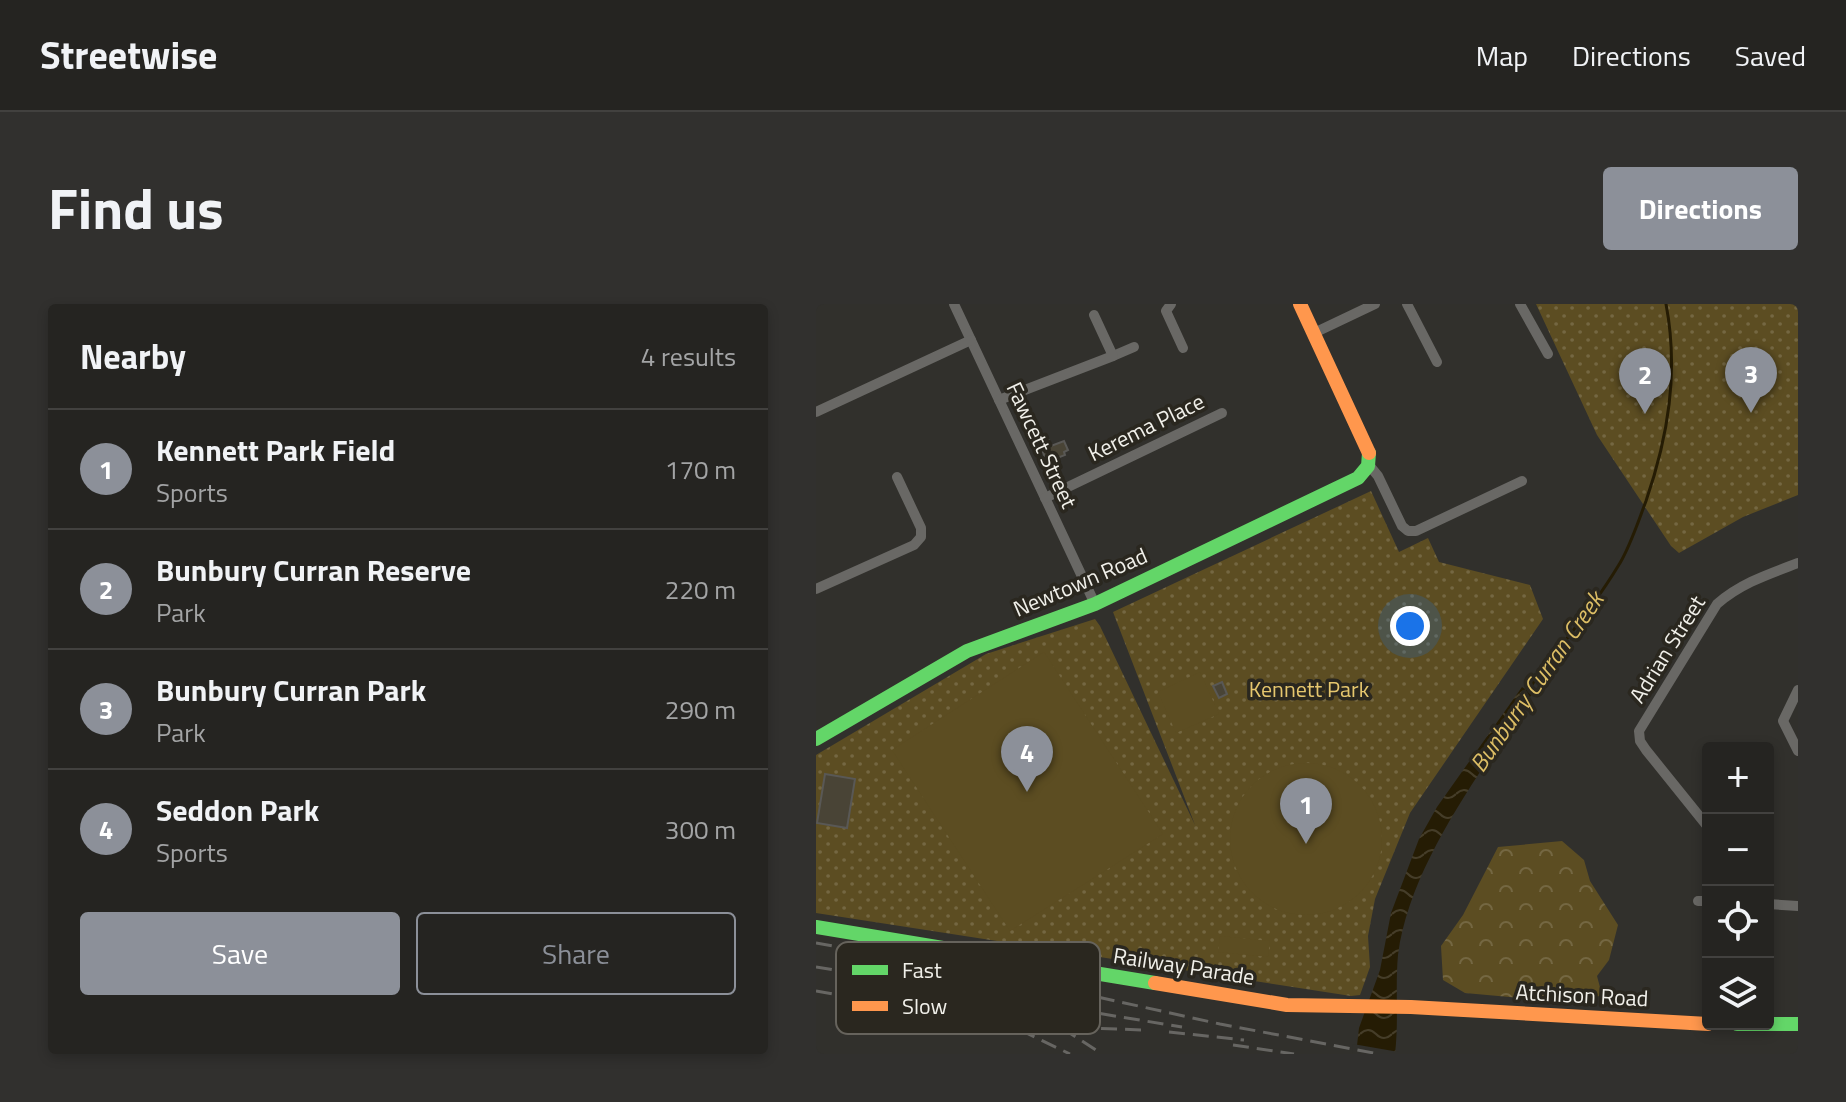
<!DOCTYPE html>
<html lang="en">
<head>
<meta charset="utf-8">
<style>
  :root { --surface:#252421; --page:#31302e; --text:#f1f3f6; --muted:#a3a4a5; --line:#42413f; --accent:#8c9099 }
  body { margin:0; font-family:"Titillium Web",sans-serif; background:var(--page); color:var(--text) }
  .controls { position:absolute; right:24px; bottom:24px; display:grid; overflow:hidden; border-radius:8px; box-shadow:0 4px 12px #0003 }
  .controls button { width:72px; height:72px; display:grid; place-items:center; padding:0; border:0; border-bottom:2px solid var(--line); background:var(--surface); color:var(--text); font:40px sans-serif }
  .you { position:absolute; left:594px; top:322px; width:28px; height:28px; margin:-20px; border:6px solid #fff; border-radius:50%; background:#1a73e8; box-shadow:0 0 0 12px #1a73e833 }
  .badge { display:grid; place-items:center; width:52px; height:52px; border-radius:50%; background:var(--accent); color:#fff; font-size:26px; font-weight:700 }
  .pin { position:absolute; translate:-50% -66px; filter:drop-shadow(0 2px 4px #0008) }
  .pin::after { content:''; position:absolute; top:42px; width:28px; height:24px; background:inherit; clip-path:polygon(0 0,100% 0,50% 100%) }
  .list { margin:0; padding:0; list-style:none }
  h2 { display:flex; justify-content:space-between; align-items:center; height:104px; margin:0; padding:0 32px; font-size:34px }
  h2 small { font-size:26px; font-weight:400; color:var(--muted) }
  .list li { display:grid; grid-template-columns:52px 1fr auto; gap:24px; align-items:center; box-sizing:border-box; height:120px; padding:0 32px; border-top:2px solid var(--line) }
  .list b { display:block; font-size:30px; white-space:nowrap }
  .list p { margin:0; font-size:26px; white-space:nowrap; color:var(--muted) }
  .list em { font-size:26px; font-style:normal; color:var(--muted) }
  .actions { display:flex; gap:16px; padding:24px 32px }
  .actions a { flex:1; padding:18px 0; border:2px solid var(--accent); border-radius:8px; text-align:center; font-size:28px; color:var(--accent) }
  .actions .main { background:var(--accent); color:#fff }
  .icon { flex:none; width:44px; height:44px; fill:none; stroke:currentColor; stroke-width:2; stroke-linecap:round; stroke-linejoin:round }
  .map { position:relative; flex:none; width:982px; height:750px; overflow:hidden; border-radius:8px }
  header { display:flex; align-items:center; gap:48px; box-sizing:border-box; height:112px; padding:0 40px; background:var(--surface); border-bottom:2px solid var(--line) }
  header strong { font-size:38px }
  nav { display:flex; gap:44px; margin-inline-start:auto; font-size:28px }
  .intro { display:flex; align-items:center; justify-content:space-between; box-sizing:border-box; height:192px; padding:0 48px }
  h1 { margin:0; font-size:56px }
  .button { padding:20px 36px; border-radius:8px; background:var(--accent); color:#fff; font-size:28px; font-weight:700 }
  main { display:flex; gap:48px; padding:0 48px }
  aside { flex:1; background:var(--surface); border-radius:8px; box-shadow:0 4px 12px #0003 }
  .map>svg:first-child { display:block }
  .forest { fill:url(#forest-crowns) }
  .park { fill:url(#park-dots) }
  .pitch { fill:#5c4d22 }
  .water { fill:url(#water-waves) }
  .pier { fill:#31302c }
  .lines { fill:none; stroke-linecap:round; stroke-linejoin:round }
  .stream { stroke:#251c04; stroke-width:3 }
  .building { fill:#494436; stroke:#595855; stroke-width:2 }
  .street { stroke:#696865; stroke-width:10 }
  .fast { stroke:#63d668; stroke-width:14 }
  .slow { stroke:#ff974d; stroke-width:14 }
  .rail { stroke:#676663; stroke-width:3; stroke-dasharray:16 8; stroke-linecap:butt }
  .labels { text-anchor:middle; stroke-width:7; stroke-linejoin:round; paint-order:stroke }
  .street-label { font-size:22px; fill:#f1f0ea; stroke:#2a271f }
  .park-label { font-size:22px; fill:#e6c76e; stroke:#2a271f }
  .water-label { font-size:24px; font-style:italic; fill:#ddbe65; stroke:#2a271f }
  .key { fill:#2a271f; stroke:#66635c; stroke-width:2 }
  .key-label { font-size:22px; fill:#f1f0ea }
</style>
</head>
<body>
<header>
<strong>Streetwise</strong>
<nav><a>Map</a><a>Directions</a><a>Saved</a></nav>
</header>
<div class="intro"><h1>Find us</h1><a class="button">Directions</a></div>
<main>
<aside>
<h2>Nearby<small>4 results</small></h2>
<ul class="list">
<li><span class="badge">1</span><div><b>Kennett Park Field</b><p>Sports</p></div><em>170 m</em></li>
<li><span class="badge">2</span><div><b>Bunbury Curran Reserve</b><p>Park</p></div><em>220 m</em></li>
<li><span class="badge">3</span><div><b>Bunbury Curran Park</b><p>Park</p></div><em>290 m</em></li>
<li><span class="badge">4</span><div><b>Seddon Park</b><p>Sports</p></div><em>300 m</em></li>
</ul>
<div class="actions"><a class="main">Save</a><a>Share</a></div>
</aside>
<div class="map">
<svg width="982" height="750" viewBox="0 0 982 750">
  <defs>
    <pattern id="forest-crowns" width="20" height="18" patternUnits="userSpaceOnUse" patternTransform="scale(2)"><rect width="20" height="18" fill="#5c4d22"/><path d="M2 6a3 3 0 1 1 6 0M12 15a3 3 0 1 1 6 0" fill="none" stroke="#746742"/></pattern>
    <pattern id="park-dots" width="8" height="8" patternUnits="userSpaceOnUse" patternTransform="scale(2)"><rect width="8" height="8" fill="#5c4d22"/><path d="M2 2h.1M6 6h.1" fill="none" stroke="#746742" stroke-width="1.8" stroke-linecap="round"/></pattern>
    <pattern id="water-waves" width="16" height="10" patternUnits="userSpaceOnUse" patternTransform="scale(2)"><rect width="16" height="10" fill="#251c04"/><path d="M0 5q4-4 8 0t8 0" fill="none" stroke="#453d29"/></pattern>
  </defs>
  <rect width="100%" height="100%" fill="#31302c"/>
  <polygon class="forest" points="746,537 768,556 774,577 802,621 793,656 781,672 786,691 762,699 649,689 627,676 625,642 647,611 682,543"/>
  <g class="park">
    <polygon points="720,0 982,0 982,191 927,213 863,249 855,242 781,131"/>
    <polygon points="555,187 583,248 612,234 623,258 714,281 727,315 594,509 559,595 552,632 554,663 544,691 535,692 0,609 0,451 170,350 279,315 284,322 379,521 297,308"/>
  </g>
  <g class="pitch">
    <polygon points="228,348 347,530 194,627 76,446"/>
    <polygon points="384,368 403,410 360,429 342,388"/>
    <circle cx="490" cy="535" r="76"/>
    <polygon points="404,632 454,637 452,653 402,648"/>
  </g>
  <path class="water" d="M706,383L716,390C666,467 594,559 582,651C579,684 583,717 579,750H540L543,724L564,666L575,609L603,535L621,503Z"/>
  <polygon class="pier" points="537,740 583,748 583,750 536,750"/>
  <g class="lines">
    <path class="stream" d="M711,387C742,345 777,304 804,259C815,240 822,218 830,197C852,133 863,68 850,0"/>
  </g>
  <g class="building">
    <polygon points="232,135 235,142 248,137 252,146 248,148 249,151 231,158 223,139"/>
    <polygon points="406,378 411,390 403,394 397,382"/>
    <polygon points="9,470 39,475 31,524 1,519"/>
  </g>
  <g class="lines">
    <g class="street">
      <polyline points="138,0 279,300"/>
      <polyline points="355,0 350,7 367,44"/>
      <polyline points="591,0 621,58"/>
      <polyline points="704,0 732,50"/>
      <polyline points="498,29 559,0"/>
      <polyline points="297,52 318,43"/>
      <polyline points="183,96 297,52 278,11"/>
      <polyline points="0,108 155,36"/>
      <polyline points="553,161 562,172 586,222 592,227 600,227 706,177"/>
      <polyline points="229,194 406,109"/>
      <polyline points="0,285 98,241 105,233 105,224 81,173"/>
      <polyline points="982,386 967,417 982,447"/>
      <path d="M892,523L830,446L824,437L823,427L901,300C925,279 953,270 982,259"/>
      <polyline points="882,597 892,597"/>
      <polyline points="952,600 982,602"/>
    </g>
    <g class="fast">
      <polyline points="0,435 151,347 279,300 542,174 552,162 553,149"/>
      <polyline points="0,623 339,679"/>
      <polyline points="921,720 982,720"/>
    </g>
    <g class="slow">
      <polyline points="484,0 553,149"/>
      <polyline points="339,679 471,701 595,703 892,720"/>
    </g>
    <g class="rail">
      <polyline points="0,639 168,668 404,720 563,750"/>
      <polyline points="0,663 366,723"/>
      <polyline points="0,687 200,721 325,726"/>
      <polyline points="246,724 286,750"/>
      <polyline points="204,726 254,750"/>
      <polyline points="353,728 428,736"/>
      <polyline points="417,741 478,750"/>
    </g>
  </g>
  <g class="labels">
    <g class="street-label">
      <text transform="translate(330 123) rotate(-26)" y="8">Kerema Place</text>
      <text transform="translate(226 141) rotate(65)" y="8">Fawcett Street</text>
      <text transform="translate(264 278) rotate(-23)" y="8">Newtown Road</text>
      <text transform="translate(851 345) rotate(-58)" y="8">Adrian Street</text>
      <text transform="translate(368 662) rotate(9)" y="8">Railway Parade</text>
      <text transform="translate(766 691) rotate(3)" y="8">Atchison Road</text>
    </g>
    <g class="park-label">
      <text x="493" y="393">Kennett Park</text>
    </g>
    <g class="water-label">
      <text transform="translate(721 378) rotate(-55)" y="8">Bunburry Curran Creek</text>
    </g>
  </g>
  <rect x="20" y="638" width="264" height="92" rx="12" class="key"/>
  <rect x="36" y="661" width="36" height="10" fill="#63d668"/>
  <rect x="36" y="697" width="36" height="10" fill="#ff974d"/>
  <g class="key-label">
    <text x="86" y="674">Fast</text>
    <text x="86" y="710">Slow</text>
  </g>
</svg>
<div class="controls">
<button>+</button>
<button>−</button>
<button><svg class="icon" aria-label="locate" viewBox="0 0 24 24"><circle cx="12" cy="12" r="6"/><path d="M12 2v4M12 18v4M2 12h4M18 12h4"/></svg></button>
<button><svg class="icon" aria-label="layers" viewBox="0 0 24 24"><path d="M12 4l9 5-9 5-9-5zM3 14l9 5 9-5"/></svg></button>
</div>
<div class="you"></div>
<div class="pin badge" style="left:490px;top:540px">1</div>
<div class="pin badge" style="left:829px;top:110px">2</div>
<div class="pin badge" style="left:935px;top:109px">3</div>
<div class="pin badge" style="left:211px;top:488px">4</div>
</div>
</main>
</body>
</html>
